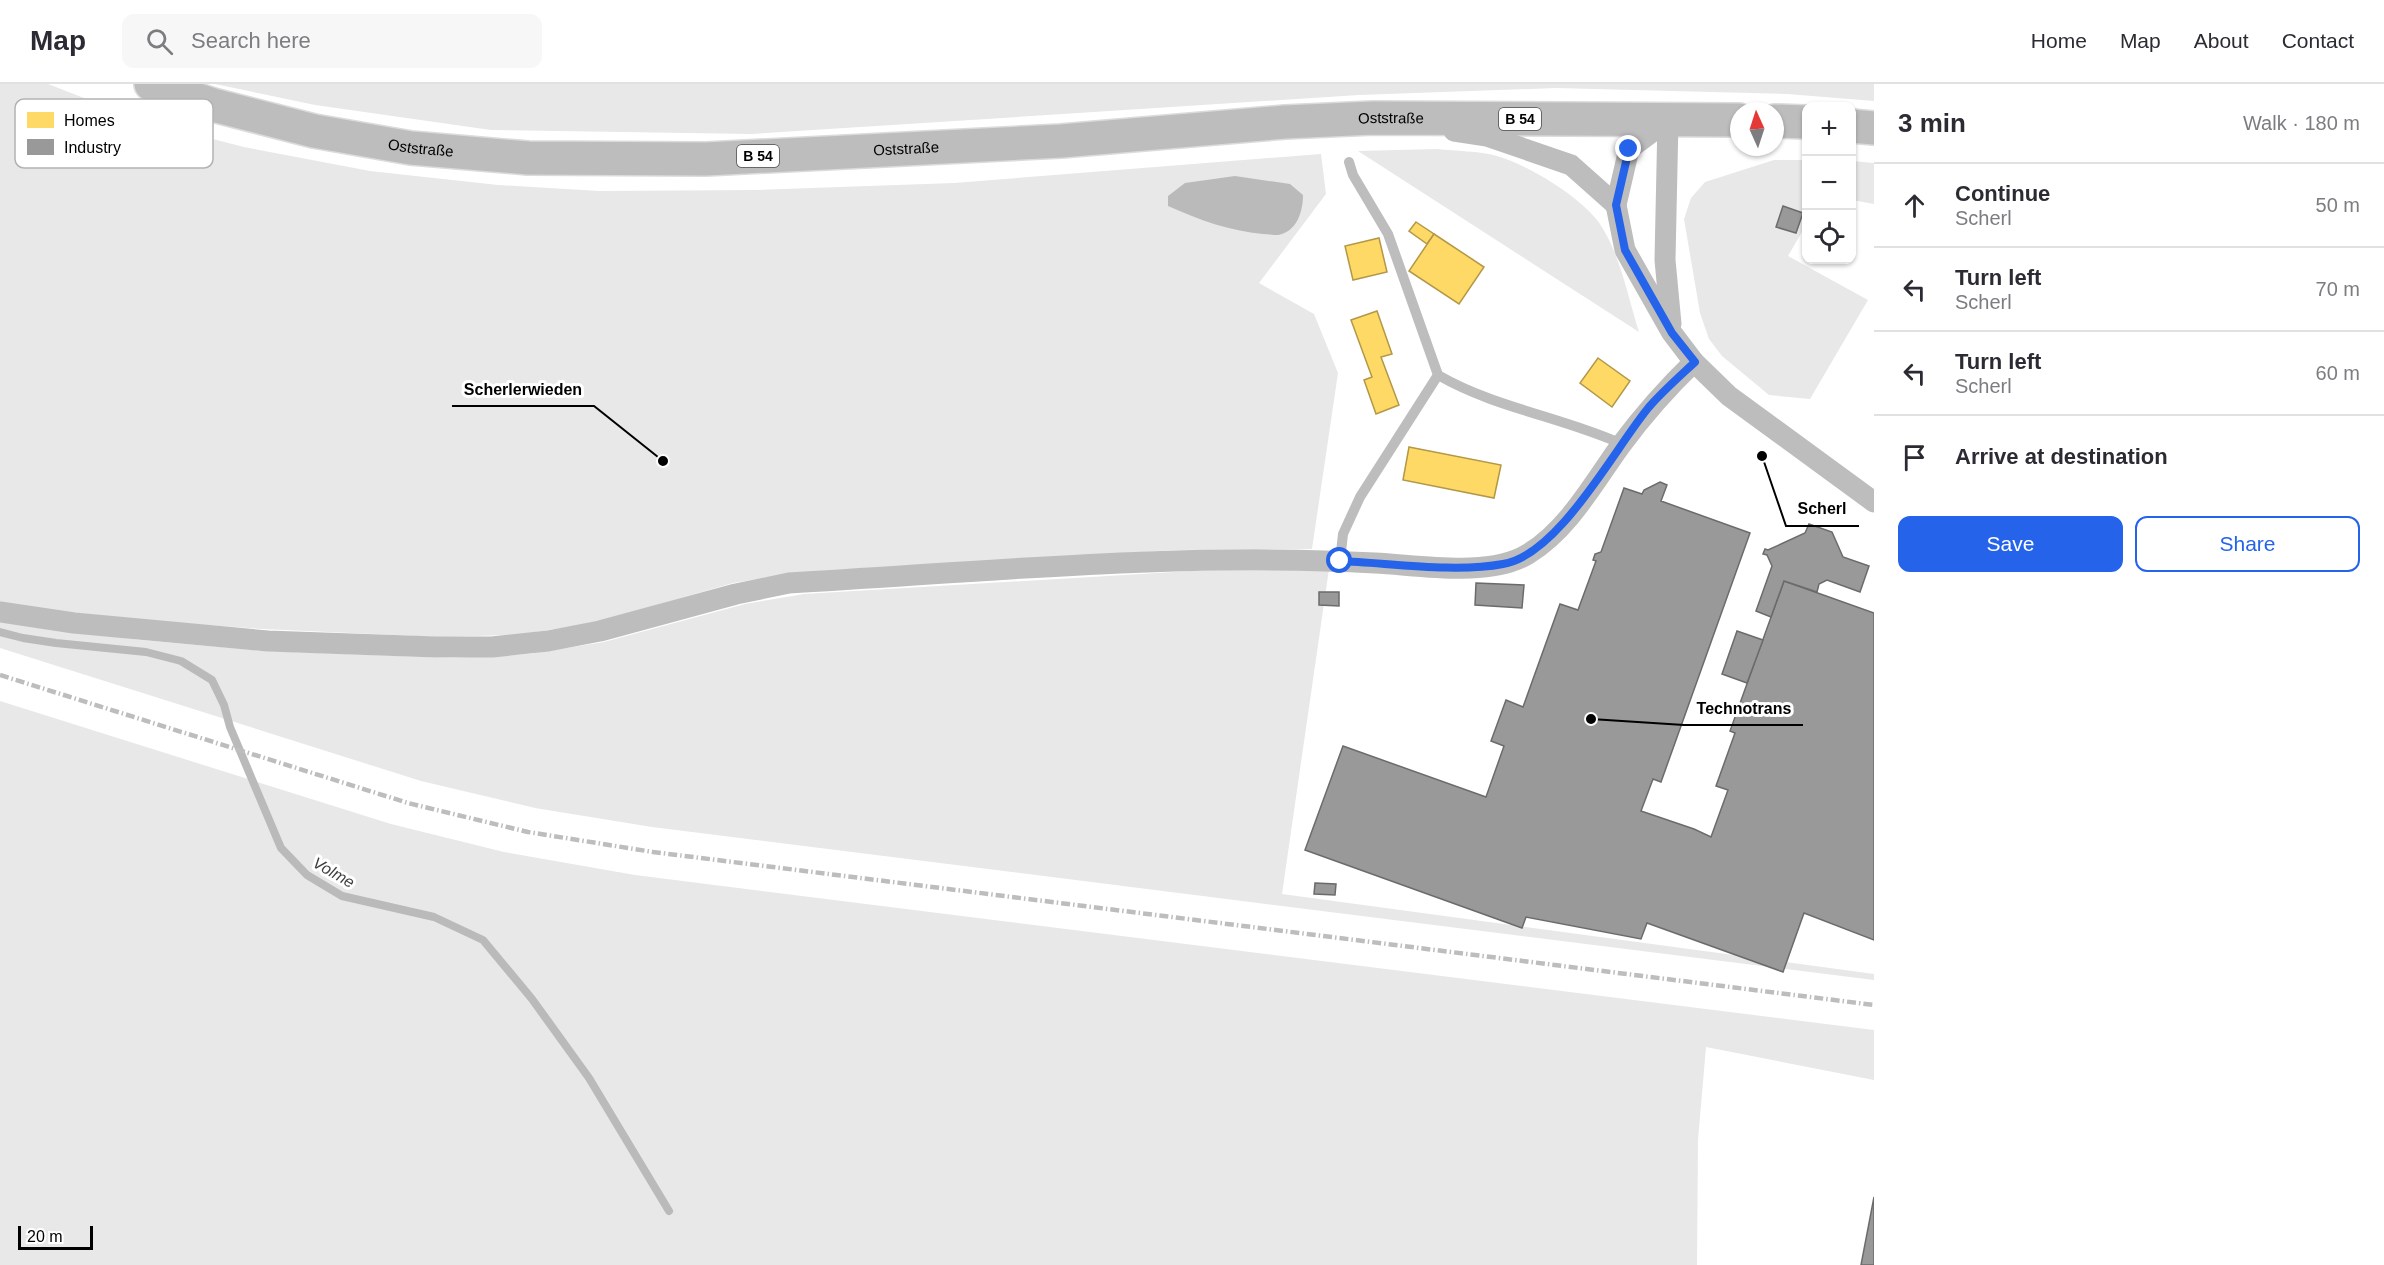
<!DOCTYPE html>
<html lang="en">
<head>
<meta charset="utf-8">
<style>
  :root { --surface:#fff; --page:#f7f7f7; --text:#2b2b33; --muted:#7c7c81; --line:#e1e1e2; --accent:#2563eb }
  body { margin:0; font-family:Arial,sans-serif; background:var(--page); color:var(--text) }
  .controls { position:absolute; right:18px; top:18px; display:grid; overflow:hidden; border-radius:12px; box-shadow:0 2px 4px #0004 }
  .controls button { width:54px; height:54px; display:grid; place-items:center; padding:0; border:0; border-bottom:2px solid var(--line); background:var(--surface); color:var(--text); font:30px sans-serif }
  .compass { position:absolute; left:1730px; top:18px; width:54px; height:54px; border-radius:50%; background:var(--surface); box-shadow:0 2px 4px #0004; rotate:357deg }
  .scale { position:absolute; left:18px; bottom:15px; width:75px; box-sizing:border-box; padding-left:6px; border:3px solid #000; border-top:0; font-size:16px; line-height:21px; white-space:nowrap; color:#000; -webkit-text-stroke:4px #fff; paint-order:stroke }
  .stop { position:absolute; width:18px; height:18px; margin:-14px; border:4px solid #2563eb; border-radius:50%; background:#fff }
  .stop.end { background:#2563eb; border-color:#fff; box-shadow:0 2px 6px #0008 }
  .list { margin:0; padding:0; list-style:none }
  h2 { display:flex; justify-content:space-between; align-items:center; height:78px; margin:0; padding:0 24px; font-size:26px }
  h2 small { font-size:20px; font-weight:400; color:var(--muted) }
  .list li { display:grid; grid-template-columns:39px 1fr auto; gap:18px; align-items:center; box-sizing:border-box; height:84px; padding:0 24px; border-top:2px solid var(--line) }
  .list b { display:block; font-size:22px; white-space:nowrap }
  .list p { margin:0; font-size:20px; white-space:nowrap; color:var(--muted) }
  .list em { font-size:20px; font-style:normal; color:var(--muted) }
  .actions { display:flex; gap:12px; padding:18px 24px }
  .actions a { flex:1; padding:14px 0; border:2px solid var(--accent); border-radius:12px; text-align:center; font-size:21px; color:var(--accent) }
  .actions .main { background:var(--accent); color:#fff }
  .icon { flex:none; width:33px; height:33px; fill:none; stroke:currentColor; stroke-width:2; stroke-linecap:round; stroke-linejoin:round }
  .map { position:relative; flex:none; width:1874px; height:1181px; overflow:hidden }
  header { display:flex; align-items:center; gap:36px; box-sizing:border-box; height:84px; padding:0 30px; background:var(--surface); border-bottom:2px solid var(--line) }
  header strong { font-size:28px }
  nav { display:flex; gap:33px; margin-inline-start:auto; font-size:21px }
  .search { width:420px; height:54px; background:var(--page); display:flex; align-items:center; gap:15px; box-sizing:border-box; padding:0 21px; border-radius:12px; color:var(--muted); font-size:22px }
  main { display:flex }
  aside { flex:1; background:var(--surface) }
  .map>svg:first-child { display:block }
  .green { fill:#e8e8e8 }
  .water { fill:#bababa }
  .homes { fill:#ffd966; stroke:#b29847; stroke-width:1.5 }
  .industry { fill:#999; stroke:#6b6b6b; stroke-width:1.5 }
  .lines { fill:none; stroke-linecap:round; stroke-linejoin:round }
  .stream { stroke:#bababa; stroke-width:8 }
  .primary-casing { stroke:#dbdbdb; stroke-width:36 }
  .service { stroke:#bdbdbd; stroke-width:10 }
  .minor { stroke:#bdbdbd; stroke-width:21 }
  .primary { stroke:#bdbdbd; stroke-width:33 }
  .rail { stroke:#bdbdbd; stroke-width:4.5; stroke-dasharray:9 3 1.5 3; stroke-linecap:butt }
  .route { stroke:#2563eb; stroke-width:8 }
  .labels { text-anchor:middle; stroke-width:6; stroke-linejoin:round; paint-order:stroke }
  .shield { fill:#fff; stroke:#4c4c4c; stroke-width:1.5 }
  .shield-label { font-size:14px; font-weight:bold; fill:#000 }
  .street-label { font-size:15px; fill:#000; stroke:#fff }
  .water-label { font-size:16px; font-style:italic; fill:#3e3e3e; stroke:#fff }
  .key { fill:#fff; stroke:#b2b2b2; stroke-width:1.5 }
  .key-label { font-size:16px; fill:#000 }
  .leader { fill:none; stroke:#000; stroke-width:2 }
  .callout-dot { fill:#000; stroke:#fff; stroke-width:2 }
  .callout-label { font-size:16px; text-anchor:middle; font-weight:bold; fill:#000; stroke:#fff; stroke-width:6; stroke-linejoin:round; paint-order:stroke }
</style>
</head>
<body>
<header>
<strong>Map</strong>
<div class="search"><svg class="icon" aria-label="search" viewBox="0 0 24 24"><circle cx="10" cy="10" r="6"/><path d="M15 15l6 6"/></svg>Search here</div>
<nav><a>Home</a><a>Map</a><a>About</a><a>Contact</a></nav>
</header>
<main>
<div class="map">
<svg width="1874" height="1181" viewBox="0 0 1874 1181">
  <rect width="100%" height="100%" fill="#fff"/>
  <g class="green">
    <polygon points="0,0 48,0 146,38 244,63 370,87 498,101 599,107 758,106 954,99 1321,70 1326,110 1259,199 1314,230 1338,289 1312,465 1174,466 794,489 733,499 590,540 514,551 439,553 262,545 69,531 0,518"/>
    <polygon points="215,0 1874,0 1874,17 1787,10 1556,4 1359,11 752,50 491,46 315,21"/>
    <path d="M1437,65C1457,67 1478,67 1497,72C1528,81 1581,113 1600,140C1620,170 1628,213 1639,248L1358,67Z"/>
    <polygon points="1774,76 1806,76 1806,141 1788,172 1868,216 1810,315 1769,311 1722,272 1709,255 1700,229 1684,135 1691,114 1705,98"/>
    <polygon points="1852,77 1874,79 1874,120 1852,116"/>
    <polygon points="1299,485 1329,485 1282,810 1874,890 1874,896 652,743 535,724 421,697 0,564 0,538 141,556 263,567 451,574 529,570 604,558 745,520 804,510 1191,487"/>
    <polygon points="0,617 391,740 504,768 635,791 1874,946 1874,996 1706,963 1698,1056 1697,1181 0,1181"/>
  </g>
  <path class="water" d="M1235,92L1290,100L1303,111C1303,127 1297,148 1278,151C1273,151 1268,150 1263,150C1230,147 1199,136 1168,122V112L1185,99Z"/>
  <g class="homes">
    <polygon points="1416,138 1434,150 1427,160 1409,147"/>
    <polygon points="1434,150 1484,183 1459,220 1409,187"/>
    <polygon points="1379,154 1387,188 1353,196 1345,162"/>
    <polygon points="1377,227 1392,270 1381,273 1399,321 1376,330 1364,296 1372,293 1351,236"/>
    <polygon points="1598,274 1630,297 1612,323 1580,299"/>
    <polygon points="1409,363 1501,381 1494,414 1403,396"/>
  </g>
  <g class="industry">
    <polygon points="1783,122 1803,129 1796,149 1776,143"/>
    <polygon points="1660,398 1667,401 1661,417 1750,449 1661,698 1653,695 1641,727 1694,745 1711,753 1728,706 1716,702 1735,649 1730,647 1784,497 1874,529 1874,856 1804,829 1783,888 1647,839 1641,855 1526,833 1522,844 1305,766 1343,662 1486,713 1504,662 1491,657 1506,616 1523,623 1560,520 1578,526 1596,477 1593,476 1595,470 1601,468 1624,404 1642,410 1644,406"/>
    <polygon points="1809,440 1832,448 1843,473 1869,482 1860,508 1827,496 1819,500 1817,508 1784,497 1771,533 1756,527 1772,482 1767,471 1763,470 1765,465 1768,466 1805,449"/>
    <polygon points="1476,499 1524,501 1522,524 1475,521"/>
    <polygon points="1319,508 1339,508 1339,522 1319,521"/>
    <polygon points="1737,547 1763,556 1747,599 1722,590"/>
    <polygon points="1315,799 1336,800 1335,811 1314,810"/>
    <polygon points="1874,1113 1874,1181 1861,1181"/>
  </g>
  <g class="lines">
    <polyline class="stream" points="0,548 23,554 56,559 146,568 181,577 212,596 224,621 230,643 281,764 307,791 342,812 434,833 483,856 532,915 589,994 669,1127"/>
    <defs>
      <g id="primary">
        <path id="s1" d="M151,0L213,21L314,47L411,64L528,74L706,75L1061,57L1285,38L1373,34L1739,36"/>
        <polyline points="1775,37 1806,38"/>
        <polyline points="1852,42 1874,44"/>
      </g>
    </defs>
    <use href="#primary" class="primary-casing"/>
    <g class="service">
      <path d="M1349,78L1353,91L1388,150L1438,291C1495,324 1562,333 1622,360"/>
      <polyline points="1340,477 1343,450 1360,413 1438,291"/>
    </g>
    <g class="minor">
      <polyline points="1668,36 1629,65 1616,121 1625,166 1672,249 1694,278 1729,312 1874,418"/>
      <polyline points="1668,36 1665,176 1671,240"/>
      <polyline points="1454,47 1487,52 1571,81 1616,121"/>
      <path d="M0,528L74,539L268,557L436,563H492L548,557L600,547L736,510L789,499C983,488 1181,468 1375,479C1419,481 1489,494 1528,470C1569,445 1594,398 1621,361C1644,330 1667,304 1694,278"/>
    </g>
    <use href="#primary" class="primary"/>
    <polyline class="rail" points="0,591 408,719 528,748 653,768 1874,921"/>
  </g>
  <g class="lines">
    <path class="route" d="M1340,477C1390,479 1455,489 1503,480C1559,471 1614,365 1649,323C1663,307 1679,293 1695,278L1672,249L1625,166L1616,121L1629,65"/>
  </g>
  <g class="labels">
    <g class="shield">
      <rect x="1499" y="24" width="42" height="22" rx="4.5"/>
      <rect x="737" y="61" width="42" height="22" rx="4.5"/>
    </g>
    <g class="shield-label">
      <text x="1520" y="40">B 54</text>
      <text x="758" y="77">B 54</text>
    </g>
    <g class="street-label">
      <text dy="5" stroke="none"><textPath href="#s1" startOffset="1250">Oststraße</textPath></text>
      <text dy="5" stroke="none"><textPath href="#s1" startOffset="278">Oststraße</textPath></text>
      <text dy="5" stroke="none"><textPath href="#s1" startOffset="764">Oststraße</textPath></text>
    </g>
    <g class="water-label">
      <text transform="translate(334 788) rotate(30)" y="6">Volme</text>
    </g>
  </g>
  <rect x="15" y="15" width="198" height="69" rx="9" class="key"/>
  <rect x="27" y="28" width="27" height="16" fill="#ffd966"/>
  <rect x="27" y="55" width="27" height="16" fill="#999"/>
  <g class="key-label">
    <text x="64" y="42">Homes</text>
    <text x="64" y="69">Industry</text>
  </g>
  <path class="leader" d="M663 377L594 322H452M1762 372L1786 442H1859M1591 635L1684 641H1803"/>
  <g class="callout-dot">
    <circle cx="663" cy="377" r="6"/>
    <circle cx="1762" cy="372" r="6"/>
    <circle cx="1591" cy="635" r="6"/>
  </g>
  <g class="callout-label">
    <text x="523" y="311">Scherlerwieden</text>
    <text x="1822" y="430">Scherl</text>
    <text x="1744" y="630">Technotrans</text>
  </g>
</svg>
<div class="controls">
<button>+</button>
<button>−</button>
<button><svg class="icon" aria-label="locate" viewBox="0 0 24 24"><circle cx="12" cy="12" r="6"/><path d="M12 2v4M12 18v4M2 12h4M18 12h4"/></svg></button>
</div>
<svg class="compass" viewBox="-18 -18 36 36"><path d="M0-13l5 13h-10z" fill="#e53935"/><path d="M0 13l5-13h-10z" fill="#7c7c81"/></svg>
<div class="scale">20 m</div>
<div class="stop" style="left:1340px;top:477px"></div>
<div class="stop end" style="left:1629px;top:65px"></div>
</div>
<aside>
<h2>3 min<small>Walk · 180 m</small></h2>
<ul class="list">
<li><svg class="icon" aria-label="ahead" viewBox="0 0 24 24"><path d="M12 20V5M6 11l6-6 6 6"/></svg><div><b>Continue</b><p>Scherl</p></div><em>50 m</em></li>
<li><svg class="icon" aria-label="left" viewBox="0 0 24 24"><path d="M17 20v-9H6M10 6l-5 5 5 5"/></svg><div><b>Turn left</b><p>Scherl</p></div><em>70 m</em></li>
<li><svg class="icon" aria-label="left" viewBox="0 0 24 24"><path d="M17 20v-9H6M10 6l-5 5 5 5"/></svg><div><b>Turn left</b><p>Scherl</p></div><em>60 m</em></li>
<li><svg class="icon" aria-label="arrive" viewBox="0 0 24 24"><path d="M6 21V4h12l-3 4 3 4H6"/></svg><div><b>Arrive at destination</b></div></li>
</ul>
<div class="actions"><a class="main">Save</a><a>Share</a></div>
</aside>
</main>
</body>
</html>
